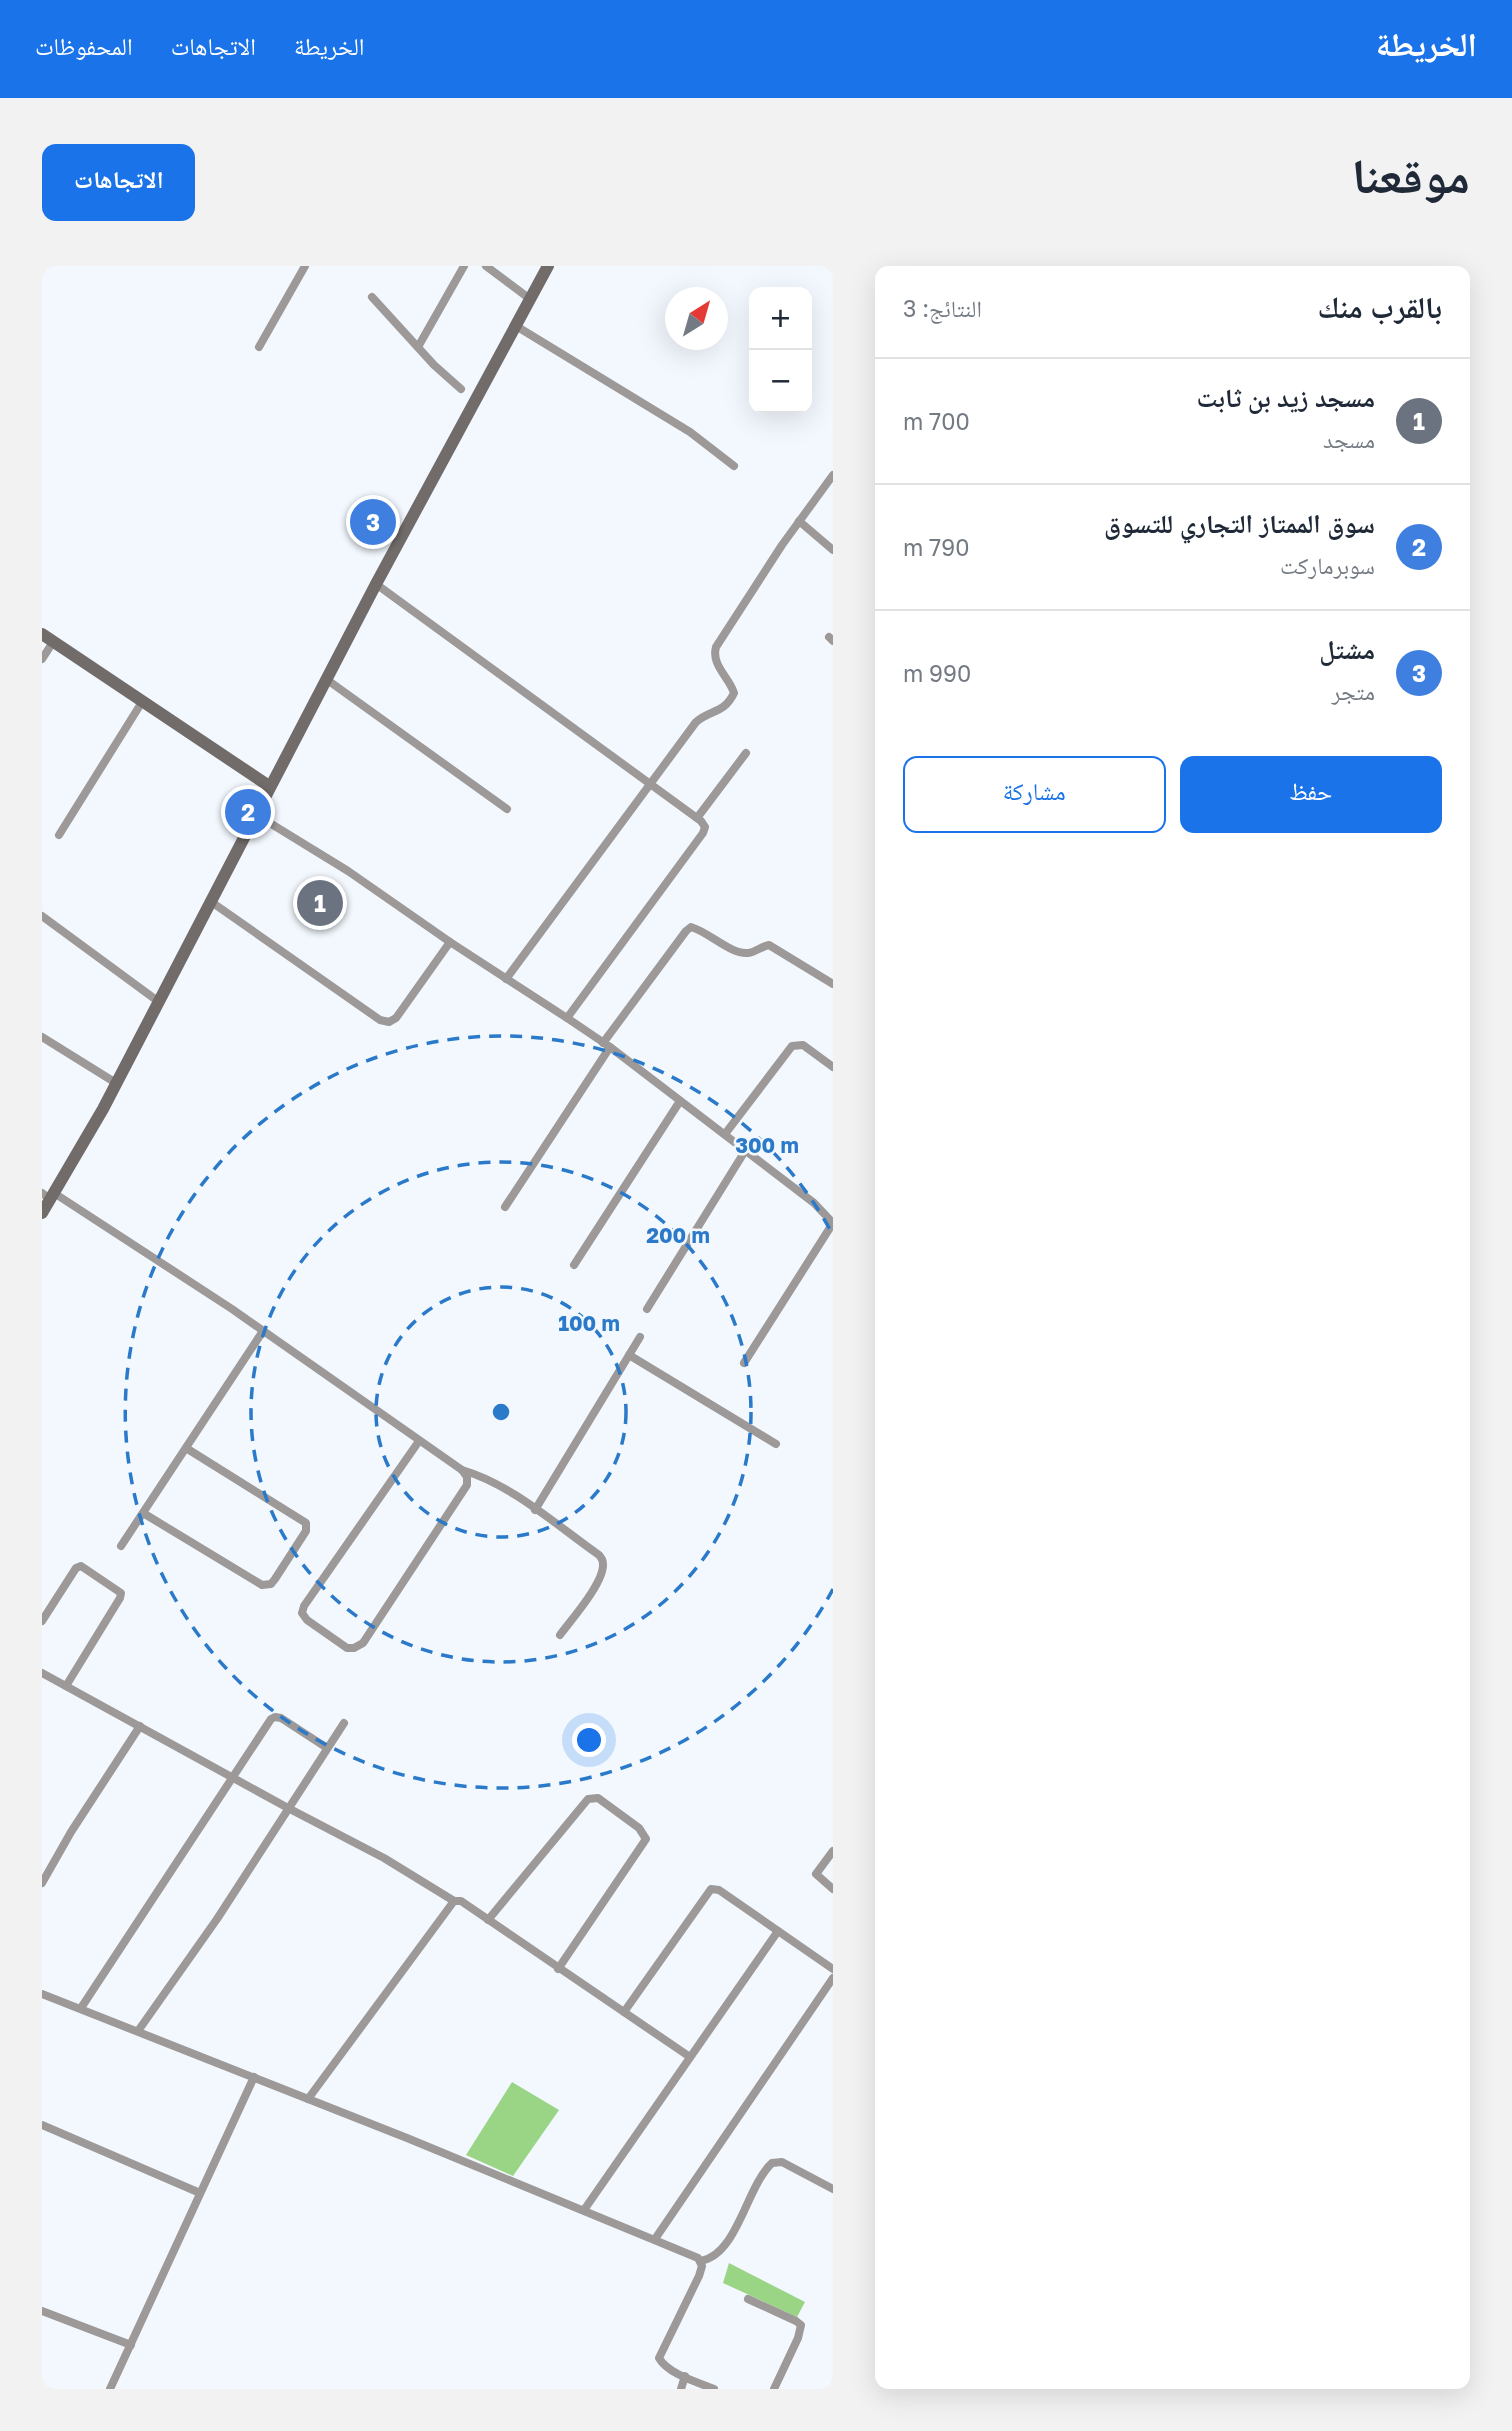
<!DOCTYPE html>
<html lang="ar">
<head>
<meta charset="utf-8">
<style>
  :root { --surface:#fff; --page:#f2f2f3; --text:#1f2937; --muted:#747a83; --line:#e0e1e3; --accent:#1a73e8 }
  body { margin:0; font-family:"Golos Text","Noto Naskh Arabic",sans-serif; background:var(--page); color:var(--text); direction:rtl }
  .controls { position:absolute; right:21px; top:21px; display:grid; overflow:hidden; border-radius:14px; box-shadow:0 7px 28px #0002 }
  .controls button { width:63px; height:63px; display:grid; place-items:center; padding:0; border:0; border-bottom:2px solid var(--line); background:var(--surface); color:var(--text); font:35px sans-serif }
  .compass { position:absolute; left:623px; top:21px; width:63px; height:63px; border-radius:50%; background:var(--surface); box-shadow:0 7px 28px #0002; rotate:37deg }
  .you { position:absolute; left:548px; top:1475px; width:24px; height:24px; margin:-18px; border:5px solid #fff; border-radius:50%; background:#1a73e8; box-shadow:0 0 0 10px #1a73e833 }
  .badge { display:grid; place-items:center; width:46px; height:46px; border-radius:50%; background:var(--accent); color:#fff; font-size:23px; font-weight:700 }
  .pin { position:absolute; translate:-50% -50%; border:4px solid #fff; box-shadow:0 2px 7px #0006 }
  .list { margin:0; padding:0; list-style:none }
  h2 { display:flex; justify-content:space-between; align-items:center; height:91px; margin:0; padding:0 28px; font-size:30px }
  h2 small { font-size:23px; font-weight:400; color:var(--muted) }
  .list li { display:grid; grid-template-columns:46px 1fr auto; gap:21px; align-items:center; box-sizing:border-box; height:126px; padding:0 28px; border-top:2px solid var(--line) }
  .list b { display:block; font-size:26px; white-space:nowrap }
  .list p { margin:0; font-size:23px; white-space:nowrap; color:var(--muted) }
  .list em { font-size:23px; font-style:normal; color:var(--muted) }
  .actions { display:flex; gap:14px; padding:21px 28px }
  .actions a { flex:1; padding:16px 0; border:2px solid var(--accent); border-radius:14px; text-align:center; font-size:24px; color:var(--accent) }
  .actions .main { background:var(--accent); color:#fff }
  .map { position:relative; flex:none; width:791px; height:2123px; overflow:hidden; direction:ltr; border-radius:14px }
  header { display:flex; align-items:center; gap:42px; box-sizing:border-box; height:98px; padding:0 35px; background:var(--accent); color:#fff }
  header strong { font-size:33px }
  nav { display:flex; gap:38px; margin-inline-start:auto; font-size:24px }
  .intro { display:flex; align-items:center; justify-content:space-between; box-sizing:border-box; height:168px; padding:0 42px }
  h1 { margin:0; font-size:49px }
  .button { padding:18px 32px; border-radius:14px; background:var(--accent); color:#fff; font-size:24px; font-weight:700 }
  main { display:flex; gap:42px; padding:0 42px }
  aside { flex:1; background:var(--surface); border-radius:14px; box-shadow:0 7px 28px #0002 }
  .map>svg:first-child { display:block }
  .forest { fill:#9ad586 }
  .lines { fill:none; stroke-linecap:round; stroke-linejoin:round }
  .street { stroke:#9c9998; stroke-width:8 }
  .secondary { stroke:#716c6a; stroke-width:12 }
  .ring { fill:none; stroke:#2a7ac9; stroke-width:3.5; stroke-dasharray:12 9 }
  .centre { fill:#2a7ac9; stroke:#f2f8fe; stroke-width:3.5 }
  .ring-label { font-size:21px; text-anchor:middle; font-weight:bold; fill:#2a7ac9; stroke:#f2f8fe; stroke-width:5; stroke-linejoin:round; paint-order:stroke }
</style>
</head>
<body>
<header>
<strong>الخريطة</strong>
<nav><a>الخريطة</a><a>الاتجاهات</a><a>المحفوظات</a></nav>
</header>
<div class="intro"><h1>موقعنا</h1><a class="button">الاتجاهات</a></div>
<main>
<aside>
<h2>بالقرب منك<small>النتائج: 3</small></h2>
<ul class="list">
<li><span class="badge" style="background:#6b7280">1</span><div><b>مسجد زيد بن ثابت</b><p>مسجد</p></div><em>700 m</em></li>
<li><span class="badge" style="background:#3f7fe0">2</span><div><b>سوق الممتاز التجاري للتسوق</b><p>سوبرماركت</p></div><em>790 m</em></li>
<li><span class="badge" style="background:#3f7fe0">3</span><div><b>مشتل</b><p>متجر</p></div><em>990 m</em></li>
</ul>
<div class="actions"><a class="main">حفظ</a><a>مشاركة</a></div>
</aside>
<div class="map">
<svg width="791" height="2123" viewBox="0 0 791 2123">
  <rect width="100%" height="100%" fill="#f2f8fe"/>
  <g class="forest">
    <polygon points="470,1816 517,1844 471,1910 424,1889"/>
    <polygon points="687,1997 763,2036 755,2051 681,2017"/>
  </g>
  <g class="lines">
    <g class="street">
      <polyline points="444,0 488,33"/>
      <polyline points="330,31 392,99 419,123"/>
      <polyline points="474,60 648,166 692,200"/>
      <polyline points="217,81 263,0"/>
      <polyline points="376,81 422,0"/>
      <polyline points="757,255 791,284"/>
      <polyline points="334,318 659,555 663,561 661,567 525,752"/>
      <polyline points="787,371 791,375"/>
      <polyline points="0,393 11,376"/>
      <polyline points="284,413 465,543"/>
      <polyline points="213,548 306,605 408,676 525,752 568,781 772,937 791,957 702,1097"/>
      <polyline points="655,552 704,487"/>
      <polyline points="17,569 100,436"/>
      <polyline points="168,635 338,754 347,756 354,752 408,676"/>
      <polyline points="0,650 117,736"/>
      <path d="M464,713L654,456C669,443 682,448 692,427C687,411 669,399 674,381L740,279L791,209"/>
      <polyline points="0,771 74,817"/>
      <path d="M561,777L644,665L649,661C667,666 689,689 706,687C714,686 720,680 727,679L791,718"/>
      <polyline points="683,868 750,780 761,779 791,801"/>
      <polyline points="0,927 8,933"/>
      <polyline points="12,927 190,1043 420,1204 425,1211 425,1219 321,1377 312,1382 305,1382 265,1354 260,1347 262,1340 377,1175"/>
      <polyline points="463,941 568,781"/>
      <polyline points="532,999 638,835"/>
      <polyline points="605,1043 703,885"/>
      <polyline points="587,1089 734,1178"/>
      <path d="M420,1204C471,1219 514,1259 557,1289C560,1293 561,1294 561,1299C561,1318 529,1354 518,1369"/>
      <polyline points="493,1244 598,1071"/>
      <polyline points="101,1247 220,1319 229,1318 233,1313 264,1265 264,1257 144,1182"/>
      <polyline points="79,1280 221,1065"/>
      <polyline points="0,1355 34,1302 39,1300 79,1327 78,1332 24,1420"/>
      <polyline points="0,1407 246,1542 342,1592 412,1635 419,1635 648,1791"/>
      <polyline points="791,1585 774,1608 791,1623"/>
      <polyline points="0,1617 29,1566 98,1460"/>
      <polyline points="446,1654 546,1533 556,1532 597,1562 604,1573 516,1703"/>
      <path d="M0,1728L365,1872L656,1992L660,2000L657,2010L617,2092C626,2108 655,2116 672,2123"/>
      <polyline points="39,1742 229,1453 233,1451 239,1452 285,1482"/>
      <polyline points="582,1746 669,1623 677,1624 791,1703"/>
      <polyline points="96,1765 175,1653 302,1457"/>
      <polyline points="266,1833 412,1635"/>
      <polyline points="0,1859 158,1927"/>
      <polyline points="542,1944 736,1665"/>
      <polyline points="613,1973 791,1712"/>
      <path d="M659,1995C696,1988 704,1921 730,1897L740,1896L791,1923"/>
      <polyline points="706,2033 754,2055 759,2059 756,2072 732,2123"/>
      <polyline points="0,2045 89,2079"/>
      <polyline points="68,2123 212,1811"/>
      <polyline points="639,2123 643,2110"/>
    </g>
    <g class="secondary">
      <polyline points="0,368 227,520"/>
      <polyline points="0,947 61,843 334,318 506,0"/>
    </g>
  </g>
  <g class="ring">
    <circle cx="459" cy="1146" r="125"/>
    <circle cx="459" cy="1146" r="250"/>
    <path d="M791 1323A376 376 0 1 1 791 969"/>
  </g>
  <circle cx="459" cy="1146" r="10" class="centre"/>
  <g class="ring-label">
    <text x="725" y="887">300 m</text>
    <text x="636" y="977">200 m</text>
    <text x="547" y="1065">100 m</text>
  </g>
</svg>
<div class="controls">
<button>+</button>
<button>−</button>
</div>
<svg class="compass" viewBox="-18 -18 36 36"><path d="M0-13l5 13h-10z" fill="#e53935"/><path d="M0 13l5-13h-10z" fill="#747a83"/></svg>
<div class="you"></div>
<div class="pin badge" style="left:278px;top:637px;background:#6b7280">1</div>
<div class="pin badge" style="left:206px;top:546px;background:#3f7fe0">2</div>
<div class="pin badge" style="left:331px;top:256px;background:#3f7fe0">3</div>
</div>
</main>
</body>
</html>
